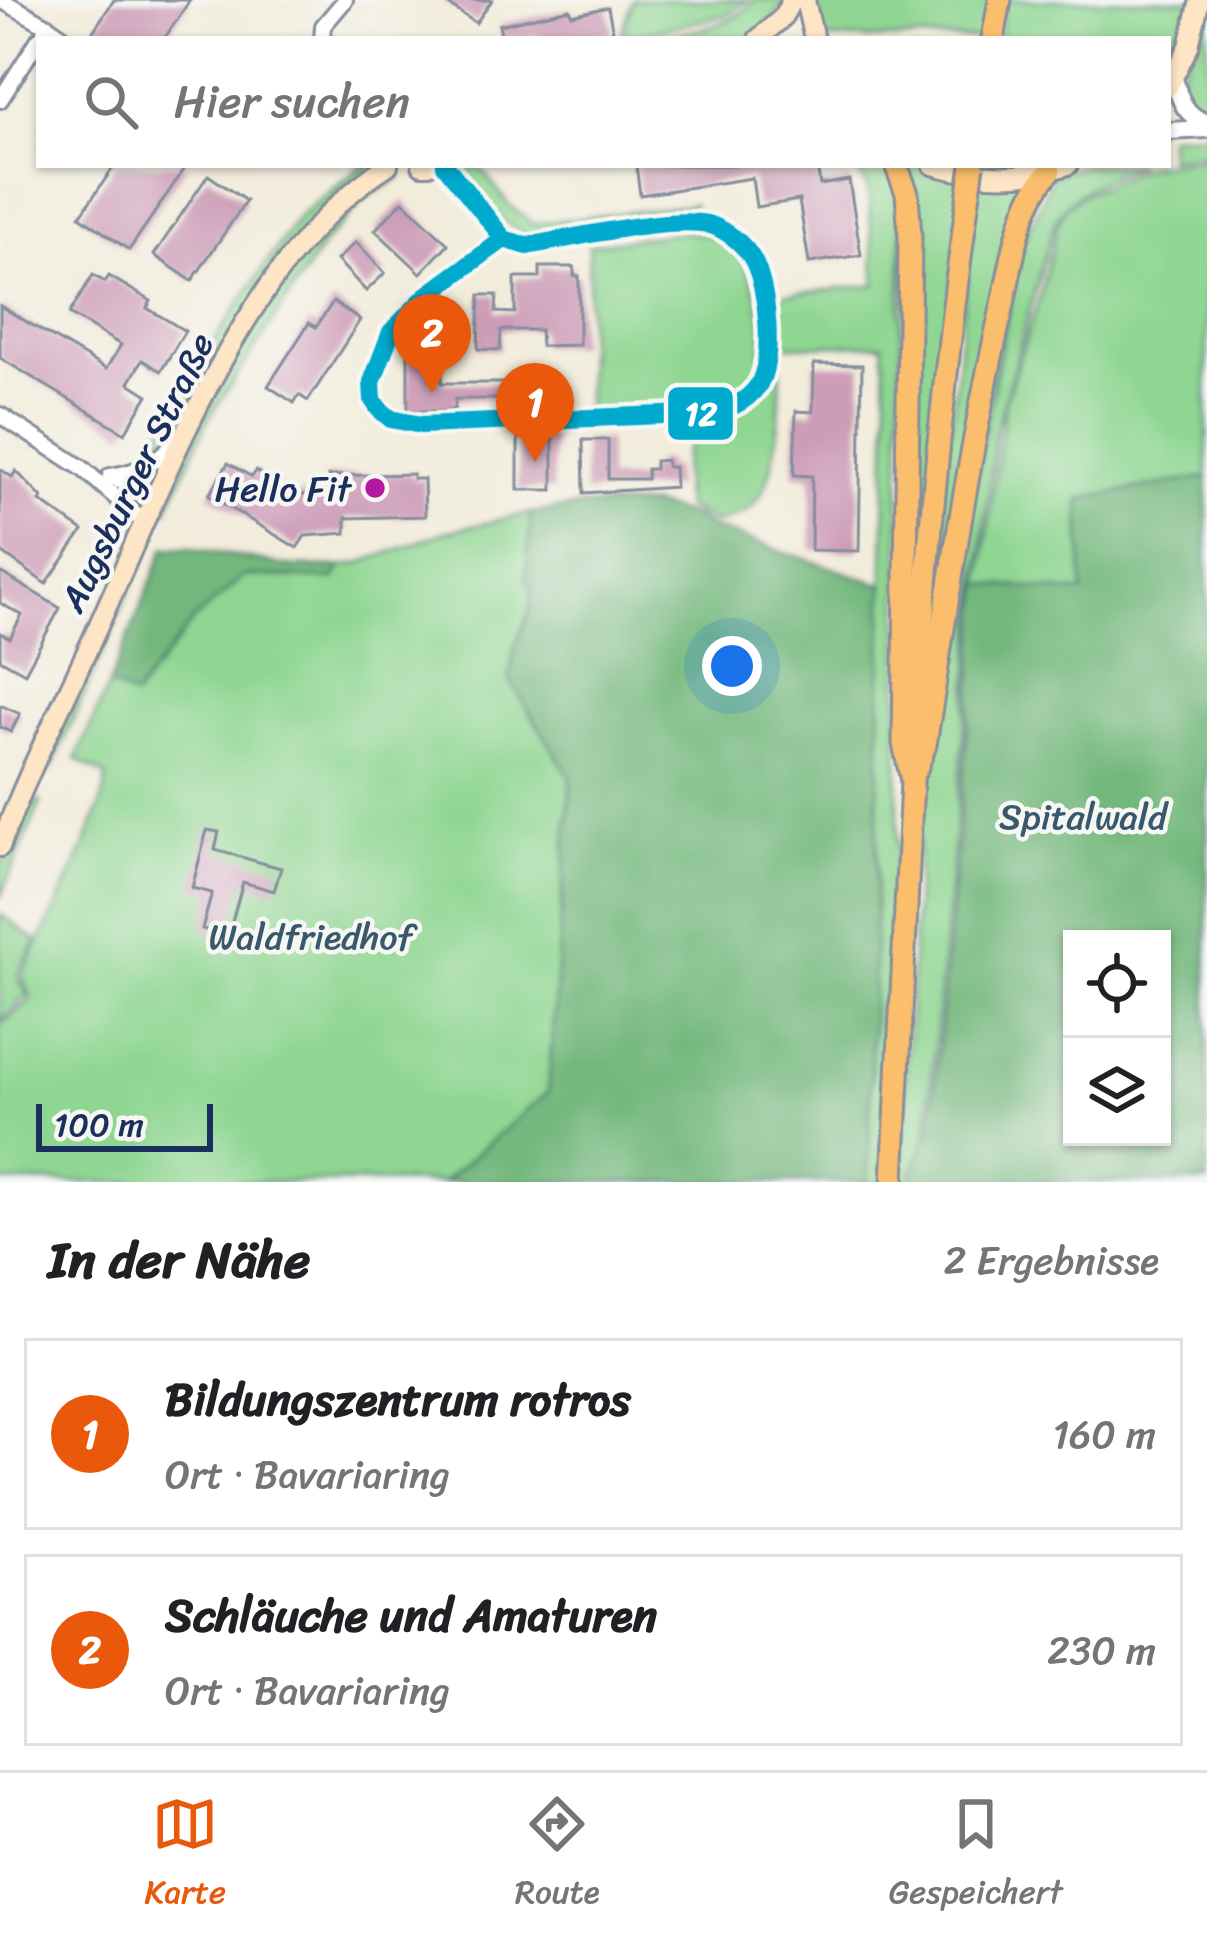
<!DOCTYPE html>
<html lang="de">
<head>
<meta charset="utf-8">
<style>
  :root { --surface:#fff; --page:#f2f2f2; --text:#202124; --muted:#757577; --line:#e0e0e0; --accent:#ea580c }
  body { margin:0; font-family:Sriracha,sans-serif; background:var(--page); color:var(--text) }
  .controls { position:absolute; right:36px; bottom:36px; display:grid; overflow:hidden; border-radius:0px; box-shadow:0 3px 9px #0004 }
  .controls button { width:108px; height:108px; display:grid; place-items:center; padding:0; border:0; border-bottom:3px solid var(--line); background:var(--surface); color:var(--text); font:60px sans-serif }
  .scale { position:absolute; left:36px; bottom:30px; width:177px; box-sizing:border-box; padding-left:12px; border:6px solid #1b2f5e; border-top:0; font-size:33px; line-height:42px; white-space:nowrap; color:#1b2f5e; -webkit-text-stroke:9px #f6f6f2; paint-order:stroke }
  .you { position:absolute; left:732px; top:666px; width:42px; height:42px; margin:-30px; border:9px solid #fff; border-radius:50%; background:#1a73e8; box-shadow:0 0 0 18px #1a73e833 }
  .badge { display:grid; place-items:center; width:78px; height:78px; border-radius:50%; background:var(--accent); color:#fff; font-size:39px; font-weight:700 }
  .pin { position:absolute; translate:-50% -99px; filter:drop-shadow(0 3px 6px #0008) }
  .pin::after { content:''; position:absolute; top:63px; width:42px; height:36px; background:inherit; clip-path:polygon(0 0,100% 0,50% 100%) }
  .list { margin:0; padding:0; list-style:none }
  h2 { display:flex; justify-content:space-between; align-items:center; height:156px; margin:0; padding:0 48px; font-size:51px }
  h2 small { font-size:39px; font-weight:400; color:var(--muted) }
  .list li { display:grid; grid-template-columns:78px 1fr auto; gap:36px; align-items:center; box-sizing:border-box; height:192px; margin:0 24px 24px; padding:0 24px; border:3px solid var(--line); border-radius:0px }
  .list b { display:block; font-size:45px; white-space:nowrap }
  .list p { margin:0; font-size:39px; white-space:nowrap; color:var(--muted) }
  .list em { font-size:39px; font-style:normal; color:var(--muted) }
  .icon { flex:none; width:66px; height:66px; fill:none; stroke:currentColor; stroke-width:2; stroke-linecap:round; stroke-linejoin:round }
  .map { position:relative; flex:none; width:1207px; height:1182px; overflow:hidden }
  .search { position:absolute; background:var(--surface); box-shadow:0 3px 9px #0004; left:36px; right:36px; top:36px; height:132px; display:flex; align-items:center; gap:30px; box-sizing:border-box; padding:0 42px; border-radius:0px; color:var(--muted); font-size:45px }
  .sheet { height:588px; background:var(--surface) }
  nav { display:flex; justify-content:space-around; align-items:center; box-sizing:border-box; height:168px; border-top:3px solid var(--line); background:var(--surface); font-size:33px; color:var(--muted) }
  nav a { display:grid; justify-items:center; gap:6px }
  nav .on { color:var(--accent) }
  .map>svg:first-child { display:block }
  .green { fill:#8ed691; stroke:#548278; stroke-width:3 }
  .forest { fill:#72b77b; stroke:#46736c; stroke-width:3; fill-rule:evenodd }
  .building { fill:#cd9db8 }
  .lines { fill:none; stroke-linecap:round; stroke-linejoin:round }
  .minor-casing { stroke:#868e9c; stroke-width:20 }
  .tertiary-casing { stroke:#868e9c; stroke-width:22 }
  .secondary-casing { stroke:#868e9c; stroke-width:24 }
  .primary-casing { stroke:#868e9c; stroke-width:27 }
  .trunk-casing { stroke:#868e9c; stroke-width:27 }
  .minor { stroke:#fff; stroke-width:14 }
  .tertiary { stroke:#fff; stroke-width:16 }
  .secondary { stroke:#fde5c5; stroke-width:18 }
  .primary { stroke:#fabe6d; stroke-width:21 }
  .trunk { stroke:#fabe6d; stroke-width:21 }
  .trunk-bridge-casing { stroke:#868e9c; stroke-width:27; stroke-linecap:butt }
  .trunk-bridge { stroke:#fabe6d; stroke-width:21 }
  .bus-1-casing { stroke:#f6f6f2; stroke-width:27 }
  .bus-1 { stroke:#00a9ce; stroke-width:18 }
  .poi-dot { fill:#b5179e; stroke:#f6f6f2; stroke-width:4.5 }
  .labels { text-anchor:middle; stroke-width:9; stroke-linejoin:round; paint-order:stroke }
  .street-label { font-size:36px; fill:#1b2f5e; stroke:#f6f6f2 }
  .poi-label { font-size:36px; fill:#1b2f5e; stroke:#f6f6f2; text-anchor:end }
  .park-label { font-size:36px; fill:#38596b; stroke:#f6f6f2 }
  .line-badge { stroke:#f6f6f2; stroke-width:4.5 }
  .badge-label { font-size:33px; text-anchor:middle; font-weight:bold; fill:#fff }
</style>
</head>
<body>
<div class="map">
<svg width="1207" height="1182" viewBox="0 0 1207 1182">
  <rect width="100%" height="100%" fill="#f6f6f2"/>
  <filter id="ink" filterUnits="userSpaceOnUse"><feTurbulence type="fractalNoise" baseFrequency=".00833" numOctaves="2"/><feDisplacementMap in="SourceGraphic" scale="24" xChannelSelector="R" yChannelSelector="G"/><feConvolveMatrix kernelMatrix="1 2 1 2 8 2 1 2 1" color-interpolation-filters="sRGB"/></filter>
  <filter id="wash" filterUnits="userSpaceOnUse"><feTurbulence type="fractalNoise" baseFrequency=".004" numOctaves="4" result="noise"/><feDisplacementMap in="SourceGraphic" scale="48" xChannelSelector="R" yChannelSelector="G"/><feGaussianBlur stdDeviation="2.7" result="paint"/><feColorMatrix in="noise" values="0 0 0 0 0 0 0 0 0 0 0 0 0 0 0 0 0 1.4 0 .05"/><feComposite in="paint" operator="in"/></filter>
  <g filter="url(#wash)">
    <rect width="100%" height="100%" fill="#f2ecdb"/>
    <g class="green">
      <polygon points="633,0 748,0 726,15 620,39"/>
      <path d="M755,0H787L766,29L748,39H652C685,31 732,29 755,0Z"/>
      <polygon points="811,0 994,0 987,39 819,39"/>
      <polygon points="1005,0 1193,0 1168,76 1168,39 999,39"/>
      <polygon points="1207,0 1207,119 1194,114 1178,81"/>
      <polygon points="1207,133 1207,154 1168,158 1168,135"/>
      <polygon points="1207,158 1207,477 1080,499 1083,593 981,584 1005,401 1040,296 1057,225 1066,207 1084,194 1150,165"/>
      <polygon points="363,165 374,165 322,211 190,414 150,459 123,468 148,456 190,377 298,217"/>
      <polygon points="459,165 478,165 510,206 533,224 694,204 694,214 526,236 495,215"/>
      <polygon points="856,165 890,165 902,194 898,828 886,1182 868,1182 888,410 883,344 784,346 779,295 876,285 868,190"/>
      <polygon points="902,165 921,165 963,178 915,634"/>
      <path d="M1085,165H1139C1105,178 1072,190 1054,223L996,431L978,584L926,1137L910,1182H900L922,781L931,746L942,652L1020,250L1053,175Z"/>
      <path d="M395,173L400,178L364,199L325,242L209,418L166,513C186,428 290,241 362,192C373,185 384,179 395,173Z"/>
      <polygon points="1037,178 946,580 927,647 977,180"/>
      <path d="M672,233C691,233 711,232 727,243C759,267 775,351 752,383C745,394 733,400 722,406L586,412L589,245Z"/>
      <path d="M773,366H780C781,402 779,471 757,500C747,514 730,518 715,523L685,507C683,485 679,460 691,440C697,430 705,429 714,424C742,412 763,396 773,366Z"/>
      <path d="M531,513L526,578L532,588L529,613L515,646L509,679L571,778L548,1093L443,1182H0V1025L32,999L22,976C40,941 110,804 106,776L76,759L109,685L134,696L193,621L244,576L334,579L341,567L361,563L445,532Z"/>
      <polygon points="147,540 150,544 52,767 33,787"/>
      <polygon points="28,798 41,802 0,898 0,869"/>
      <polygon points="0,914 37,941 17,976 28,995 0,1021"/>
    </g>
    <g class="forest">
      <path d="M1207,477V1182H910L926,1137H930L981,584L1083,593L1080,499ZM1162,939V1137H1072V939Z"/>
      <polygon points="650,505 693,516 712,528 884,585 868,1182 443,1182 548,1092 571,778 509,679 515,646 529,613 532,588 526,578 531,513 583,506"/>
      <polygon points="188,547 291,567 341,567 334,579 244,576 193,621 134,697 109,685 165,548"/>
    </g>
    <g id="blocks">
      <g class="building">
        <polygon points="114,0 190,0 164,39 88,39"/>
        <polygon points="441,0 492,0 476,23"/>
        <polygon points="608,7 613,33 585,39 539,39 538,35 502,39 499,25 570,9 572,15"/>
        <polygon points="115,165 187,165 129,250 80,216"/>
        <polygon points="636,165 817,165 820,185 849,180 861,255 809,263 799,200 756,207 752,178 640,195"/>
        <polygon points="208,175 246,201 192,281 154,255"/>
        <polygon points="403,201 448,244 421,273 375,230"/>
        <polygon points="356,242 385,273 366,291 337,260"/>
        <polygon points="540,267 574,267 574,276 579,276 579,345 541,346 540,330 501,330 500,350 478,349 480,295 497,295 496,312 515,313 515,278 540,278"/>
        <polygon points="93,275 105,282 109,276 151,301 147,308 185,331 161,371 142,360 129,383 148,395 125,433 0,358 0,306 106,369 121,345 69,314"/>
        <polygon points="333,302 360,320 308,401 299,395 294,403 268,386 309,323 316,327"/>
        <polygon points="415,338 442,338 442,383 509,383 509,399 455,399 455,408 445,411 408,411 408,353 415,353"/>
        <polygon points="814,364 862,365 859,551 811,550 812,476 794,475 796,411 813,412"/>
        <rect x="518" y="434" width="35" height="56"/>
        <polygon points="583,440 608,440 608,479 647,479 647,469 655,469 655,461 666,460 667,467 674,467 675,487 584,493"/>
        <polygon points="228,463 252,477 256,471 295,495 328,494 328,476 413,474 413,479 424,479 425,516 346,518 346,533 305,536 297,548 209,495"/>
        <polygon points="0,469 12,477 16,471 42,498 40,501 83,531 46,584 0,551"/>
        <polygon points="0,572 60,608 25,673 0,659 0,633 10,638 22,615 0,603"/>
        <polygon points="0,705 20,714 11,732 0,727"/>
        <polygon points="207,830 219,832 215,850 281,868 274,891 243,882 228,936 202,929 212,893 192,888"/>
      </g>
    </g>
  </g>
  <g filter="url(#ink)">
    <use href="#blocks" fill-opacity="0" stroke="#868e9c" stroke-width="3"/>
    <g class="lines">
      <defs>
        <g id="minor">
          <polyline points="1,0 48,26"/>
          <polyline points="44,32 48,26 67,39"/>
          <polyline points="322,39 323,26 345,0"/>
          <polyline points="0,100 39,39"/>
          <path d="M445,165L504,239L527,246C569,239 674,214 711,225C728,231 745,245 753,260C768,287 775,362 757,387C745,403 729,409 710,413L421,425L391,419L379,409L373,400L372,382L391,332L426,296L504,239"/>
          <polyline points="0,415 82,468 145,523"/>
          <polyline points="110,476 155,501"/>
          <path d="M111,476C141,471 158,462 177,439"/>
        </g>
        <g id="tertiary">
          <path d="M1174,79C1180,100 1185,116 1207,123"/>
          <polyline points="1168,131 1207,129"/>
        </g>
        <g id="secondary">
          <polyline points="805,0 814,39"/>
          <polyline points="758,39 782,18 792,0"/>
          <polyline points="1168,87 1189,46 1200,0"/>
          <polyline points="422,165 429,165"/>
          <path d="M933,165C978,178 1023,180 1068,165"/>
          <path d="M0,847C27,771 67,697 100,622C168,472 246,257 388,165"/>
        </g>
        <g id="primary">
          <path d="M916,769L925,745C948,599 968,453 1002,308C1013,261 1017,207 1050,171"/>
          <polyline points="893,1182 912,781 904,743 910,237 907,193 896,165"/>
        </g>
        <g id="trunk">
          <polyline points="993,39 1000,0"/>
          <path d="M912,781C924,588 940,397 967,206"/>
        </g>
      </defs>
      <use href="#minor" class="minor-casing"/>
      <use href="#tertiary" class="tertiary-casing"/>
      <use href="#secondary" class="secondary-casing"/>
      <use href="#primary" class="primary-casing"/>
      <use href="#trunk" class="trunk-casing"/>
      <use href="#minor" class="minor"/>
      <use href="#tertiary" class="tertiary"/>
      <use href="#secondary" class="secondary"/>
      <use href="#primary" class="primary"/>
      <use href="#trunk" class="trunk"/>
      <defs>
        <polyline id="trunk-bridge" points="967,206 973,165"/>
      </defs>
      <use href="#trunk-bridge" class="trunk-bridge-casing"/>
      <use href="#trunk-bridge" class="trunk-bridge"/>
      <defs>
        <path id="bus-1" d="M445,165L504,239L527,246C569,239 674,214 711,225C728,231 745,245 753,260C768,287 775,362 757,387C745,403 729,409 710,413L421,425L391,419L379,409L373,400L372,382L391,332L426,296L504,239"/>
      </defs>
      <use href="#bus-1" class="bus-1-casing"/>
      <use href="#bus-1" class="bus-1"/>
    </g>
  </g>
  <circle class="poi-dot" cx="375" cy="488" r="12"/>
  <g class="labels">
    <g class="street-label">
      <text transform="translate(136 472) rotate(-64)" y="13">Augsburger Straße</text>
    </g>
    <g class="poi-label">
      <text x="351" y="501">Hello Fit</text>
    </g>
    <g class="park-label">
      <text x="1083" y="829">Spitalwald</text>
      <text x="311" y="949">Waldfriedhof</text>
    </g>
  </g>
  <rect class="line-badge" x="666" y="385" width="69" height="57" rx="12" fill="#00a9ce"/>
  <g class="badge-label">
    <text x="701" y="425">12</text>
  </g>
</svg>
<div class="controls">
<button><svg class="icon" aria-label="locate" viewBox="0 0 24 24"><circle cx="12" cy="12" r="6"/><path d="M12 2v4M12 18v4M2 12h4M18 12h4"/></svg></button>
<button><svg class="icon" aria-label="layers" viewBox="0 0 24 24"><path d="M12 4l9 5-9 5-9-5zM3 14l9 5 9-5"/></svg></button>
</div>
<div class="scale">100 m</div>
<div class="you"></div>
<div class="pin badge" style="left:535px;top:462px">1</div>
<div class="pin badge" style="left:432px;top:393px">2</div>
<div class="search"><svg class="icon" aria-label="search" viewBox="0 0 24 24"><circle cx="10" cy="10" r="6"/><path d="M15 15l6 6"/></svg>Hier suchen</div>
</div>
<section class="sheet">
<h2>In der Nähe<small>2 Ergebnisse</small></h2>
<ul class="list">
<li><span class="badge">1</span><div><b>Bildungszentrum rotros</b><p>Ort · Bavariaring</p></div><em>160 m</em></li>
<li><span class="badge">2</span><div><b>Schläuche und Amaturen</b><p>Ort · Bavariaring</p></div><em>230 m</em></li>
</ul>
</section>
<nav>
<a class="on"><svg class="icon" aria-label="map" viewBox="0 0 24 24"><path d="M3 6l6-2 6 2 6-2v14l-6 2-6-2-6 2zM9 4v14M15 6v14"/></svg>Karte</a>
<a><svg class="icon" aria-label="directions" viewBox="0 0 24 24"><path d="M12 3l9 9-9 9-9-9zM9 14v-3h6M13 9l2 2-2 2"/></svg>Route</a>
<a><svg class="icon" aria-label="saved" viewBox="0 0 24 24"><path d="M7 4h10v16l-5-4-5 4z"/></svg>Gespeichert</a>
</nav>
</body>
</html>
